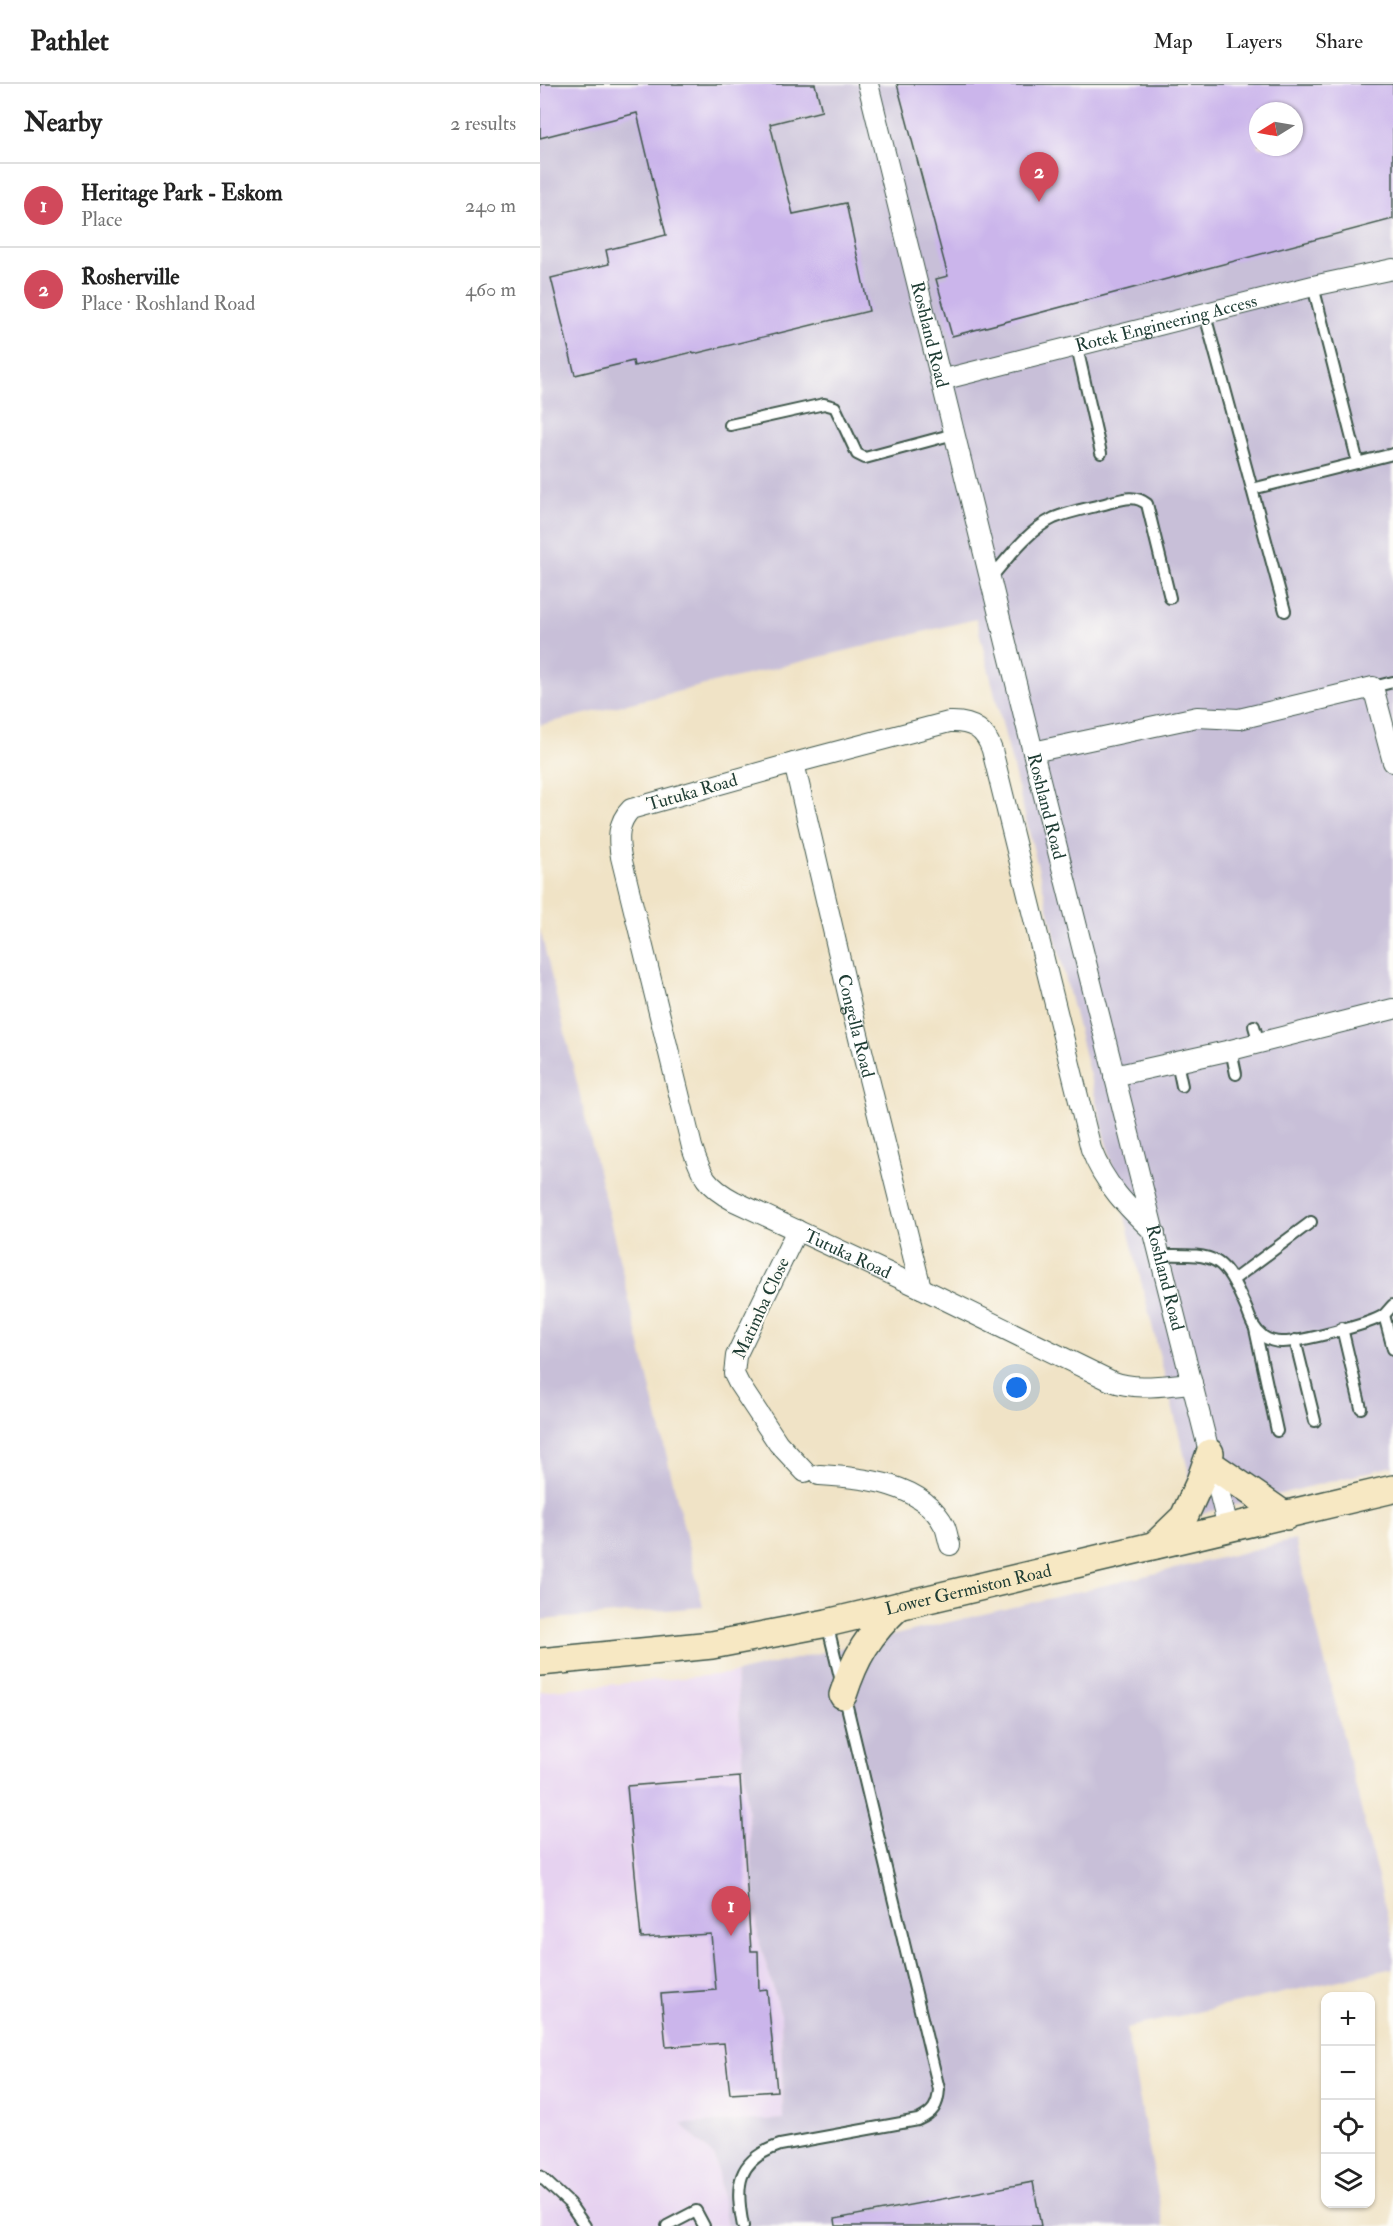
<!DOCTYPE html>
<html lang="en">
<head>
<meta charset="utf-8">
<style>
  :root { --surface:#fff; --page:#f2f2f2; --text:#222; --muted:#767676; --line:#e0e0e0; --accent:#d1495b }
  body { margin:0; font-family:"IM FELL Double Pica",serif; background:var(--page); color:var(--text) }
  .controls { position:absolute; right:18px; bottom:18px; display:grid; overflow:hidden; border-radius:12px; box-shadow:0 2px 4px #0004 }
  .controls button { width:54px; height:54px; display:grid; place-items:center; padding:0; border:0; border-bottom:2px solid var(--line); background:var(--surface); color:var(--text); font:30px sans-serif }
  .compass { position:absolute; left:709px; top:18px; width:54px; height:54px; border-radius:50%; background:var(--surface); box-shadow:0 2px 4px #0004; rotate:259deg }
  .you { position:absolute; left:477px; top:1304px; width:21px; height:21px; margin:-15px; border:4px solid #fff; border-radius:50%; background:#1a73e8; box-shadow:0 0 0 9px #1a73e833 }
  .badge { display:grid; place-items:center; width:39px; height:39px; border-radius:50%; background:var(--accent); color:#fff; font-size:20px; font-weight:700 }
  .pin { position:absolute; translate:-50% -50px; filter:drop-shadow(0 2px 3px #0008) }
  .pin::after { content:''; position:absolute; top:32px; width:21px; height:18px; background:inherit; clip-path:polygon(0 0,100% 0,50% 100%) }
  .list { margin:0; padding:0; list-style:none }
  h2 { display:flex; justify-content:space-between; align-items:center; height:78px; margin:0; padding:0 24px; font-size:26px }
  h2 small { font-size:20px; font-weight:400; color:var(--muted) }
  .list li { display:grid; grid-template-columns:39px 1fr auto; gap:18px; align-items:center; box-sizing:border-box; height:84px; padding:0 24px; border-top:2px solid var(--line) }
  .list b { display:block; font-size:22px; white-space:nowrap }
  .list p { margin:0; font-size:20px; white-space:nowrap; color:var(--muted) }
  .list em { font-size:20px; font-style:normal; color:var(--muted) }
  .icon { flex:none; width:33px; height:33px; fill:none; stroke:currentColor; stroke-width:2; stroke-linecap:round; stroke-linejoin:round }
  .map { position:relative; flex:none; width:853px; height:2142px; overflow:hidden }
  header { display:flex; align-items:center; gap:36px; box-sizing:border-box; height:84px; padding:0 30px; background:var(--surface); border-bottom:2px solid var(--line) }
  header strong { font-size:28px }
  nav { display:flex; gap:33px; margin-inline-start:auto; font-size:21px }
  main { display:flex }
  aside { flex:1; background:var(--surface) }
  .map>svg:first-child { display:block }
  .built { fill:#e6d2f0 }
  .industrial { fill:#c8bfd8; fill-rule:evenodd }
  .building { fill:#cbb5eb; fill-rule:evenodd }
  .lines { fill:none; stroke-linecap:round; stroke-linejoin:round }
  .lane-casing { stroke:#3e564a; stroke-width:14 }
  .street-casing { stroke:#3e564a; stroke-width:22 }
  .secondary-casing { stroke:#3e564a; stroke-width:30 }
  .lane { stroke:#fff; stroke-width:10 }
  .street { stroke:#fff; stroke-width:20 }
  .secondary { stroke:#f7e8c3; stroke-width:27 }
  .labels { text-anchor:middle; stroke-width:4.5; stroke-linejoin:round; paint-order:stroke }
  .street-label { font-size:18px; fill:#1f3d34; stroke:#fdfcf7 }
</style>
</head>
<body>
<header>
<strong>Pathlet</strong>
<nav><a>Map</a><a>Layers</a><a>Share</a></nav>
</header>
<main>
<aside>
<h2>Nearby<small>2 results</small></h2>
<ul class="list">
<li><span class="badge">1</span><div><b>Heritage Park - Eskom</b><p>Place</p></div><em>240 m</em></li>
<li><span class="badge">2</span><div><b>Rosherville</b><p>Place · Roshland Road</p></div><em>460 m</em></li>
</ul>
</aside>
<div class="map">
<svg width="853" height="2142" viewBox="0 0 853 2142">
  <rect width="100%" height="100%" fill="#fdfcf7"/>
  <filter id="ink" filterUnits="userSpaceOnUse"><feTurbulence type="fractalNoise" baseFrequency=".0167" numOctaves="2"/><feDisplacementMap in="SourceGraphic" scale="12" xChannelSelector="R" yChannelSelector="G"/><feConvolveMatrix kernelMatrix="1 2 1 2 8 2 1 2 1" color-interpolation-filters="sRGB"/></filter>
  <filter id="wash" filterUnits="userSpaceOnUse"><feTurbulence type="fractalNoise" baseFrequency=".008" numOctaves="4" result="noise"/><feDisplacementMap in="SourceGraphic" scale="24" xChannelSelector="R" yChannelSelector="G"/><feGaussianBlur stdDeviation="1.35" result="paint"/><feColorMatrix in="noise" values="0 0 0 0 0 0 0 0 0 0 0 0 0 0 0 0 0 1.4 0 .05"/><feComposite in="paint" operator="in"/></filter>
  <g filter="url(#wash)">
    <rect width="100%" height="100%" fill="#f0e3c6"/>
    <polygon class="built" points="196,1589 218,1853 241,1930 243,2035 142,2041 175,2073 187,2142 0,2142 0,1607"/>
    <g class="industrial">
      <path d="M0,0H853V1382L659,1430L436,535L0,641ZM718,27H754V63H718Z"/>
      <polygon points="0,845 163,1523 0,1536"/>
      <polygon points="755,1456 853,1855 853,1884 586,1944 624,2142 187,2142 175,2073 141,2040 243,2035 241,1930 218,1853 196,1589"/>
    </g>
    <g id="blocks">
      <g class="building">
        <polygon points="0,0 275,0 282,27 230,40 253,130 306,119 329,227 154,270 153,268 94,282 93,277 35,291 11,194 69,180 66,166 126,151 97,29 0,54"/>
        <path d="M357,0H853V135L412,252L396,195L408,192ZM718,27H754V63H718Z"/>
        <polygon points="200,1693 211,1867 218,1867 219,1906 227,1905 237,2007 190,2010 184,1959 126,1963 121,1910 176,1906 171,1850 101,1854 87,1702"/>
        <polygon points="493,2098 501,2142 296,2142 295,2135"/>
      </g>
    </g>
  </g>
  <g filter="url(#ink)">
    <use href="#blocks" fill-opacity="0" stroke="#3e564a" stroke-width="1.5"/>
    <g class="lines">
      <defs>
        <g id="lane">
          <polyline points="773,202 818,379"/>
          <polyline points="665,231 745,527"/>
          <polyline points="537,263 561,369"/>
          <polyline points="190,341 284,320 295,323 317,370 325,374 414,350"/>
          <polyline points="712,405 853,370"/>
          <path d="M450,495C468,474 488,446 514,434C531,427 550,424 568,419C582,415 595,410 607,420L630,514"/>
          <polyline points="833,603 853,598"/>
          <polyline points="714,942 719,959"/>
          <polyline points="691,966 696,990"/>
          <polyline points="637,978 642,1002"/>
          <path d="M621,1171C680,1170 683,1172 707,1226C711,1237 714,1246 724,1253C728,1256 736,1258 741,1258C757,1259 831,1240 844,1231C847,1228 850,1224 853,1221"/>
          <polyline points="693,1196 771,1138"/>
          <polyline points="844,1231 853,1265"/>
          <polyline points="802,1244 821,1324"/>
          <polyline points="715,1245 737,1347"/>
          <polyline points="755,1256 775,1337"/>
          <polyline points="0,2092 29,2119 45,2142"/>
          <polyline points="127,2142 156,2127 164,2142"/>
          <path d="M203,2142C195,2102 196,2076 240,2061L378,2036C393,2029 398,2022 399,2005L287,1539"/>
        </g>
        <g id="street">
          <path id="s1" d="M328,0L493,668L688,1443"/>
          <path id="s2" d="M401,296L773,202L853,185"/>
          <polyline points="493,668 657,633 699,635 833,603 853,678"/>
          <path id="s3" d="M254,679L309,914L381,1204"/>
          <polyline points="574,992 691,966 853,925"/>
          <polyline points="257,1146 196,1272 194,1290 199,1300 238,1359 265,1388"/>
          <path id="s4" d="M615,1149C588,1124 564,1100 551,1065L452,666C445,644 431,637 409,638L254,679L91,725C77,739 78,755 81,773L152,1063C162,1092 166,1102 194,1117L381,1204L571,1297C597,1307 625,1301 652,1299"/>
          <path d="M279,1391C322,1394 383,1398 405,1443C407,1448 408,1455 410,1461"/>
        </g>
        <g id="secondary">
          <polyline points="672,1381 746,1432"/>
          <polyline points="615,1461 644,1433 659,1400 670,1369"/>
          <path id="s5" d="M0,1578L172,1561L287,1539L853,1405"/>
          <path d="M303,1611C315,1573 329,1550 359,1522"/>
        </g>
      </defs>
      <use href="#lane" class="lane-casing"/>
      <use href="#street" class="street-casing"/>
      <use href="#secondary" class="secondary-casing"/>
      <use href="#lane" class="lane"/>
      <use href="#street" class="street"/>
      <use href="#secondary" class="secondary"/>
    </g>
  </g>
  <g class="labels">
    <g class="street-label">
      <text dy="6" stroke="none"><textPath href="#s2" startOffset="232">Rotek Engineering Access</textPath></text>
      <text dy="6" stroke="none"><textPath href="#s1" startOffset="258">Roshland Road</textPath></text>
      <text transform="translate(152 708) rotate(-16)" y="6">Tutuka Road</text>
      <text dy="6" stroke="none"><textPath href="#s1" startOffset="744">Roshland Road</textPath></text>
      <text dy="6" stroke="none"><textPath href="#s3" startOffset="270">Congella Road</textPath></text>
      <text dy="6" stroke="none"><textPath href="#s4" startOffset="1450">Tutuka Road</textPath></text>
      <text dy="6" stroke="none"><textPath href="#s1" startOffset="1230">Roshland Road</textPath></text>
      <text transform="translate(221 1224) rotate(-65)" y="6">Matimba Close</text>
      <text dy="6" stroke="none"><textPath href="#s5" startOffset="435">Lower Germiston Road</textPath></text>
    </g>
  </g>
</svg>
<div class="controls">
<button>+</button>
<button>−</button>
<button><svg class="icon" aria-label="locate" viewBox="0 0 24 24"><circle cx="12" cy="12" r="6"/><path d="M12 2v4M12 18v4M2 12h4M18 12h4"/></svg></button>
<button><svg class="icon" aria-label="layers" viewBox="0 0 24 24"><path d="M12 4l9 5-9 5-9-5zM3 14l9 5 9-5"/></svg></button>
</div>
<svg class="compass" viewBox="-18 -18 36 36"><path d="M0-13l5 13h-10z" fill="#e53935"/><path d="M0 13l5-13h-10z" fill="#767676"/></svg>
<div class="you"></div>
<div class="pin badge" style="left:191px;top:1852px">1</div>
<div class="pin badge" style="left:499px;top:118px">2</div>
</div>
</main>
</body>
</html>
